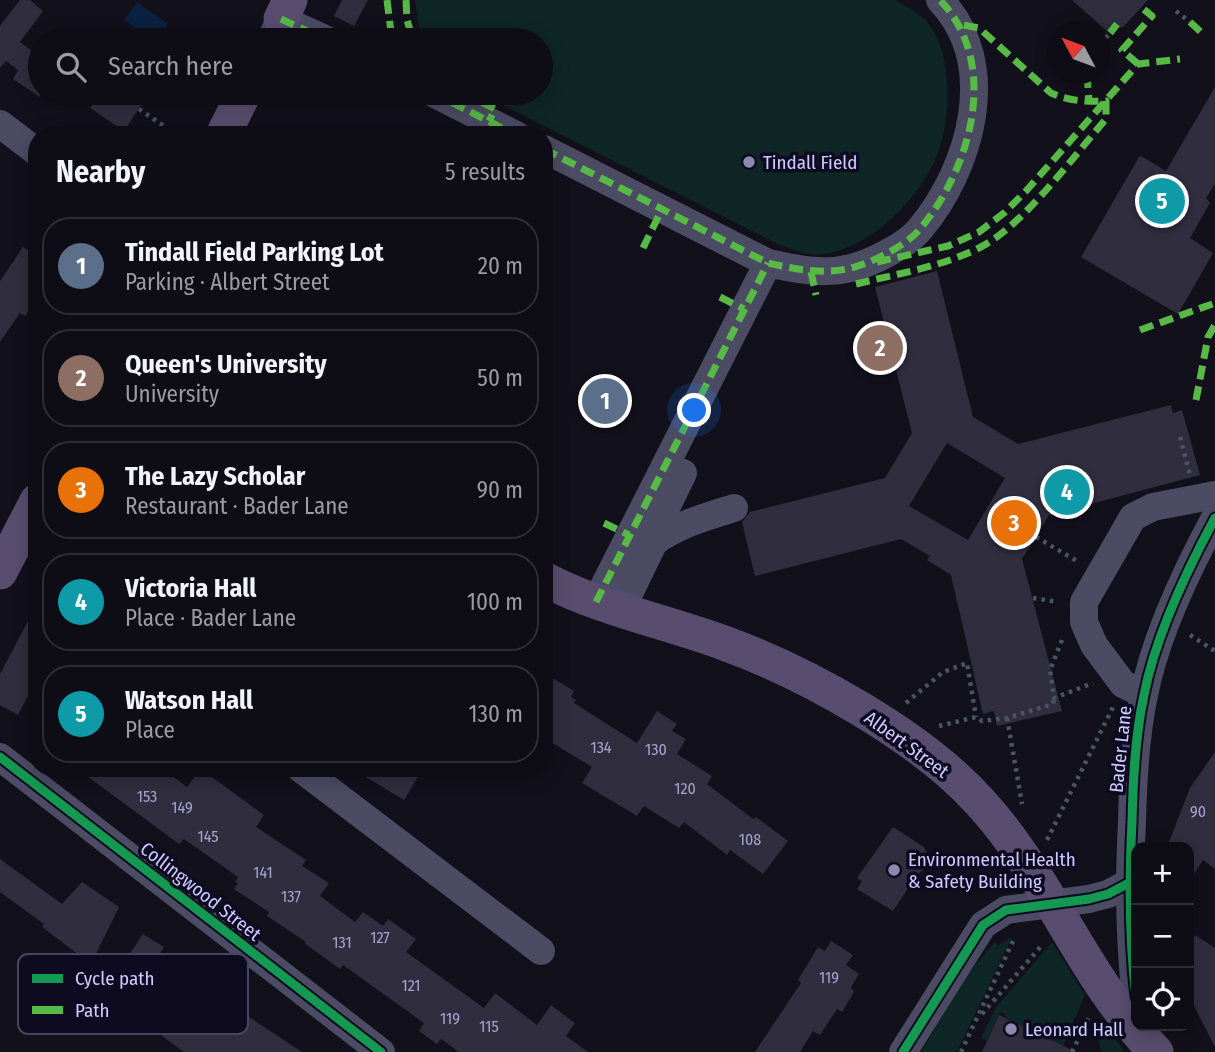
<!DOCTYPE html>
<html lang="en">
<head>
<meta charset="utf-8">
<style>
  :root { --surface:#0e0c14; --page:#1c1a22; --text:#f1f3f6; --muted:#9b9ba0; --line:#2e2c34; --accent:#8c89af }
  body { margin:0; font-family:"Fira Sans Condensed",sans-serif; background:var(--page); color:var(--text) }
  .controls { position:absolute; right:21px; bottom:21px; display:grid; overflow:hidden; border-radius:14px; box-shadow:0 4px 18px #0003 }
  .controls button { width:63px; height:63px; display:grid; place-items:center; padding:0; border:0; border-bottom:2px solid var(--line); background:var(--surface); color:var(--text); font:35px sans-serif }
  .compass { position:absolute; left:1047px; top:21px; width:63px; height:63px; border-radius:50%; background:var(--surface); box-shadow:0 4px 18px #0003; rotate:311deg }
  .you { position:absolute; left:695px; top:411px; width:24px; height:24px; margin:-18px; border:5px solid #fff; border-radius:50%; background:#1a73e8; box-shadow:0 0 0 10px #1a73e833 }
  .badge { display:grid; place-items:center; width:46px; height:46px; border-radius:50%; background:var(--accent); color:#fff; font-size:23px; font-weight:700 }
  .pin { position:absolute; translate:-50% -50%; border:4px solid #fff; box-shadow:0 2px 7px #0006 }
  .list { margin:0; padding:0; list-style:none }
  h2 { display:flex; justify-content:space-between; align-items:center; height:91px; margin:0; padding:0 28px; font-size:30px }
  h2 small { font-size:23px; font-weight:400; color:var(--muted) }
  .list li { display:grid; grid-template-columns:46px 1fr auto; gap:21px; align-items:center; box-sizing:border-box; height:98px; margin:0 14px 14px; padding:0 14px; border:2px solid var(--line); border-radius:28px }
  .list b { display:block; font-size:26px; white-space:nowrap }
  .list p { margin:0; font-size:23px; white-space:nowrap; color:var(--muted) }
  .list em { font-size:23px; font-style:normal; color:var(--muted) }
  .icon { flex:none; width:38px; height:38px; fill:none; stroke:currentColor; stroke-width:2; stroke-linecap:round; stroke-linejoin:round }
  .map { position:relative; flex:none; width:1215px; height:1052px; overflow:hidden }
  .search { position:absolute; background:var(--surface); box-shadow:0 4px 18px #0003; left:28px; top:28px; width:525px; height:77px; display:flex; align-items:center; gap:18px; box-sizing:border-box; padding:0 24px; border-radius:38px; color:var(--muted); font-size:26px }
  .panel { position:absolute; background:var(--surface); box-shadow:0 4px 18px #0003; left:28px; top:126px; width:525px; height:651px; border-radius:28px }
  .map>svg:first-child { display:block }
  .green { fill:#0f2626 }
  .water { fill:#0b2141 }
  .building { fill:#302d3e; fill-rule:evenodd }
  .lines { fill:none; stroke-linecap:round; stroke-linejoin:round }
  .path { stroke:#465663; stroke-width:4.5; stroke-dasharray:3.5 5; stroke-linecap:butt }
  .minor { stroke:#4b4b64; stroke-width:28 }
  .major { stroke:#584d6e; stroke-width:35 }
  .quiet { stroke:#58b947; stroke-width:7; stroke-dasharray:14 7; stroke-linecap:butt }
  .cycleway-casing { stroke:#0e0b20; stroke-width:13 }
  .cycleway { stroke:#139951; stroke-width:9 }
  .poi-dot { fill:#8c89af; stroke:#0e0b20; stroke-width:2.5 }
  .labels { text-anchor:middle; stroke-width:7; stroke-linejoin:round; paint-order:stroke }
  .number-label { font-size:16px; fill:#a6a3cf }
  .poi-label { font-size:19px; fill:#cecaff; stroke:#0e0b20; text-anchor:start }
  .street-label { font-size:19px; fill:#cecaff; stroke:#0e0b20 }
  .key { fill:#0e0b20; stroke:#484463; stroke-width:2 }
  .key-label { font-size:19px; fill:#cecaff }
</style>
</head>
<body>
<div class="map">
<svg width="1215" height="1052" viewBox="0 0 1215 1052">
  <rect width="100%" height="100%" fill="#12101b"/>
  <g class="green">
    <path d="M415,0H895C904,5 914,10 922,17C936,29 942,48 945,65C950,93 948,122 939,150C923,195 874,247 824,254C809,256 796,251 782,246L479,93H541V40H421Z"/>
    <path d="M1012,937L957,1052H921C944,1015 965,974 995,942L998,946Z"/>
    <polygon points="1052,942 1085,995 1063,1046 1004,1017 1005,1014 1000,1012 987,1041 981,1038 996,1007"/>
    <polygon points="1098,1022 1103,1023 1125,1052 1101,1052 1096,1026"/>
  </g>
  <polygon class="water" points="137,2 168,24 157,40 153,40 124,20"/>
  <g class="building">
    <polygon points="20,0 30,0 43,11 20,42 32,51 40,38 40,97 13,79 18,70 6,61 0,68 0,26"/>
    <polygon points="342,0 368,0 354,26 334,16"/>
    <polygon points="1072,0 1148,0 1123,27 1107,31"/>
    <polygon points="1215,87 1215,184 1206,198 1210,203 1190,238 1213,253 1178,314 1081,257 1139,157 1141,156 1166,171"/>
    <polygon points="100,93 149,93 124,131 90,108"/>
    <polygon points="23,247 37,256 37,299 25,316 20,313 0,342 0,281"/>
    <path d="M937,271L973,417L1018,444L1171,405L1173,413L1182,410L1200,475L1049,515L1022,559L1062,711L997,726L994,711L983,714L951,575L927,560L930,556L901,539L755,576L742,522L750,512L885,478L912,433L875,287ZM947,443L1005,478L968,540L909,506Z"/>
    <polygon points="37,604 37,678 18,715 0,705 0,674"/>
    <polygon points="544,673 574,691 571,697 576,700 574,703 637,743 657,711 677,724 672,731 686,739 677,754 712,776 707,784 753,819 756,817 788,841 763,874 730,850 727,855 684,822 679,828 644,806 637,816 582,783 592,767 544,738"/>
    <polygon points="1215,752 1215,869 1203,860 1189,882 1189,847 1167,847 1190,788"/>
    <polygon points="76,768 162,768 187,787 201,769 264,815 256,827 306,860 302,866 329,883 320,896 355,922 363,912 383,926 388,919 416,939 406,952 484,1008 495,993 537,1025 551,1005 575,1023 566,1036 588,1052 459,1052 441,1039 437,1044 419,1031 424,1023 343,965 340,969 304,943 306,942 267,916 269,912 234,889 238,883 235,882 238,877 184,839 179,844"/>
    <polygon points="351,768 423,768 404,800"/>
    <polygon points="893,827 924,847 930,859 927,867 917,875 893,911 857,889 862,881 857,878"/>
    <polygon points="0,859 62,904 82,882 119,907 91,964 42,927 44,924 0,892"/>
    <polygon points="1189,931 1215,948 1215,1047 1189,996"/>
    <polygon points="143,934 164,947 138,987 117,973"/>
    <polygon points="831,941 853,955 846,965 859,974 851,987 854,992 842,1012 837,1009 820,1035 813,1031 800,1052 755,1052 801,983 798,980 818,947 825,951"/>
    <polygon points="192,977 240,1011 302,1052 184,1052 154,1030"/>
    <polygon points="999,1015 1076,1052 982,1052"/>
  </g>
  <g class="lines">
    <g class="path">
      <polyline points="1176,11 1190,22"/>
      <polyline points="1100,44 1110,33"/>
      <polyline points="139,109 177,135"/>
      <polyline points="37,299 37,300"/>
      <polyline points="1180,437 1190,475"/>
      <polyline points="1036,537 1077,561"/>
      <polyline points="1033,598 1058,602"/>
      <polyline points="1190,635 1215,651"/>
      <polyline points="1062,640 1050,670 1054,698 1093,683"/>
      <polyline points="906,703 943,672 967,663 976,717"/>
      <polyline points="1007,718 1022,804"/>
      <polyline points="939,726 976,717 982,721 1007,718 1053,704 1054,698"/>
      <polyline points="1047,840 1113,707"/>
      <polyline points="982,1014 1043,944"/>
      <polyline points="961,1052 1015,937"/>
      <polyline points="1072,1052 1089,1017"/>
    </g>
    <g class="minor">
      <polyline points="270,40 281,19 327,40"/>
      <polyline points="433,93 516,135"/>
      <polyline points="0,124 37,152"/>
      <path d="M544,149L768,263C795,269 823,275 851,268C872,263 907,245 920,229C971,168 1001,64 940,0"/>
      <path d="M654,542C679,524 705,517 734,508"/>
      <polyline points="596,602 768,263"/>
      <polyline points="621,610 654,542 663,514 683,473"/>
      <polyline points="1144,694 1123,684 1094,645 1084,622 1084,602 1133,517 1153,507 1215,495"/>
      <polyline points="0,757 381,1052"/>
      <polyline points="300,768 541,951"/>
      <path d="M1136,997C1129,939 1129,880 1132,822C1133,780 1135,736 1144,695C1155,638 1187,570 1215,518"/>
      <polyline points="903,1052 983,925 1006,910 1089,899 1108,894 1129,883"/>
    </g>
    <g class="major">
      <polyline points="281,19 290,0"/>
      <polyline points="223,135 244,93"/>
      <polyline points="0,572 37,501"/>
      <path d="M544,579C601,609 664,621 724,643C807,673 920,736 979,801C1049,876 1083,979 1156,1052"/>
    </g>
    <g class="quiet">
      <polyline points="387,0 392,40"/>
      <polyline points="406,0 407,20 413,40"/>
      <polyline points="281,19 327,40"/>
      <polyline points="1190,22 1203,34"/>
      <polyline points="1110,33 1117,24"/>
      <polyline points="1138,64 1122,50 1152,16 1141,7"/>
      <polyline points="1087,74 1089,102"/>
      <polyline points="433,93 516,135"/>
      <polyline points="463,93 495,109 489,121"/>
      <path d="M544,149L768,263C795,269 823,275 851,268C872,263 907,245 920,229C971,168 1001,64 940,0"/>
      <polyline points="643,248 662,209"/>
      <polyline points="877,262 948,246 979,232 1004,213 1026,191 1138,64 1180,59"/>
      <polyline points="811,272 816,295"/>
      <path d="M856,284C896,274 941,267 979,248C1023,226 1072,158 1106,119V101C1086,102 1069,101 1051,93L979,28L958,24"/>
      <polyline points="720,297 744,309"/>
      <polyline points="1140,330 1215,303"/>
      <polyline points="1196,400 1208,337 1215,325"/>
      <polyline points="604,523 629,535"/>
      <polyline points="596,602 768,263"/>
    </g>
    <defs>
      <g id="cycleway">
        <polyline points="0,757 381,1052"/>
        <path d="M1136,997C1129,939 1129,880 1132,822C1133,780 1135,736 1144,695C1155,638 1187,570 1215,518"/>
        <polyline points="903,1052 983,925 1006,910 1089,899 1108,894 1129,883"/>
      </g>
    </defs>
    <use href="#cycleway" class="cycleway-casing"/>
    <use href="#cycleway" class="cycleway"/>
  </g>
  <g class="poi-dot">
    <circle cx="749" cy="162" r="7"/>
    <circle cx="894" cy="870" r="7"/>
    <circle cx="1011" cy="1029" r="7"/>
  </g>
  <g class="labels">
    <g class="number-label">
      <text x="601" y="753">134</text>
      <text x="656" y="755">130</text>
      <text x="685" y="794">120</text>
      <text x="147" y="802">153</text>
      <text x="182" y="813">149</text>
      <text x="1198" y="817">90</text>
      <text x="208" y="842">145</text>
      <text x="750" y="845">108</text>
      <text x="263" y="878">141</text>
      <text x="291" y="902">137</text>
      <text x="380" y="943">127</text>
      <text x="342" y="948">131</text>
      <text x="829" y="983">119</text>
      <text x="411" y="991">121</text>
      <text x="450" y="1024">119</text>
      <text x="489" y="1032">115</text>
    </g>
    <g class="poi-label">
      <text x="763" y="169">Tindall Field</text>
      <text x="908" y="866">Environmental Health<tspan x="908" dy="22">&amp; Safety Building</tspan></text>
      <text x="1025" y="1036">Leonard Hall</text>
    </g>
    <g class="street-label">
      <text transform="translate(907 744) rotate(36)" y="7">Albert Street</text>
      <text transform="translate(1120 749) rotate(-84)" y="7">Bader Lane</text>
      <text transform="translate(201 891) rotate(38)" y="7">Collingwood Street</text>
    </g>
  </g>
  <rect x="18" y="954" width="230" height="80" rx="10" class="key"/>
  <rect x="32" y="974" width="31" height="9" fill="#139951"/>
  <rect x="32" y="1006" width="31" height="8" fill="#58b947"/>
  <g class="key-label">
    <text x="75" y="985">Cycle path</text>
    <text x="75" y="1017">Path</text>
  </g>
</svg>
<div class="controls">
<button>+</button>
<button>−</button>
<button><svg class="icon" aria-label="locate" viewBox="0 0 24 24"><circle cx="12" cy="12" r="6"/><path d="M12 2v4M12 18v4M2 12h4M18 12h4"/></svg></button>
</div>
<svg class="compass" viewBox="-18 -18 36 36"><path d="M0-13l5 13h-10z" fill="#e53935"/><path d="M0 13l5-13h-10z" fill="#9b9ba0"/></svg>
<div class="you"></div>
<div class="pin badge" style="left:605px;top:401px;background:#5c6f8a">1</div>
<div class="pin badge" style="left:880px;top:348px;background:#8d6e63">2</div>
<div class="pin badge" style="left:1014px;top:523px;background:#e8710a">3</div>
<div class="pin badge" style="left:1067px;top:492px;background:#0f9aa8">4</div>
<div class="pin badge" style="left:1162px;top:201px;background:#0f9aa8">5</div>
<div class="search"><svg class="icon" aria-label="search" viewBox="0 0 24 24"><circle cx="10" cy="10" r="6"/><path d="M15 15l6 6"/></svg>Search here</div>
<section class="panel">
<h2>Nearby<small>5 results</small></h2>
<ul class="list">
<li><span class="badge" style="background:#5c6f8a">1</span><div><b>Tindall Field Parking Lot</b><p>Parking · Albert Street</p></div><em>20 m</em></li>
<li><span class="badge" style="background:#8d6e63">2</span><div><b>Queen's University</b><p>University</p></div><em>50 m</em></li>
<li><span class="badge" style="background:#e8710a">3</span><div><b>The Lazy Scholar</b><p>Restaurant · Bader Lane</p></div><em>90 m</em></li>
<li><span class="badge" style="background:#0f9aa8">4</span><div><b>Victoria Hall</b><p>Place · Bader Lane</p></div><em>100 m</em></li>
<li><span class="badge" style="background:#0f9aa8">5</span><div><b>Watson Hall</b><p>Place</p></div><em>130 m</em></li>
</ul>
</section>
</div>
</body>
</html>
